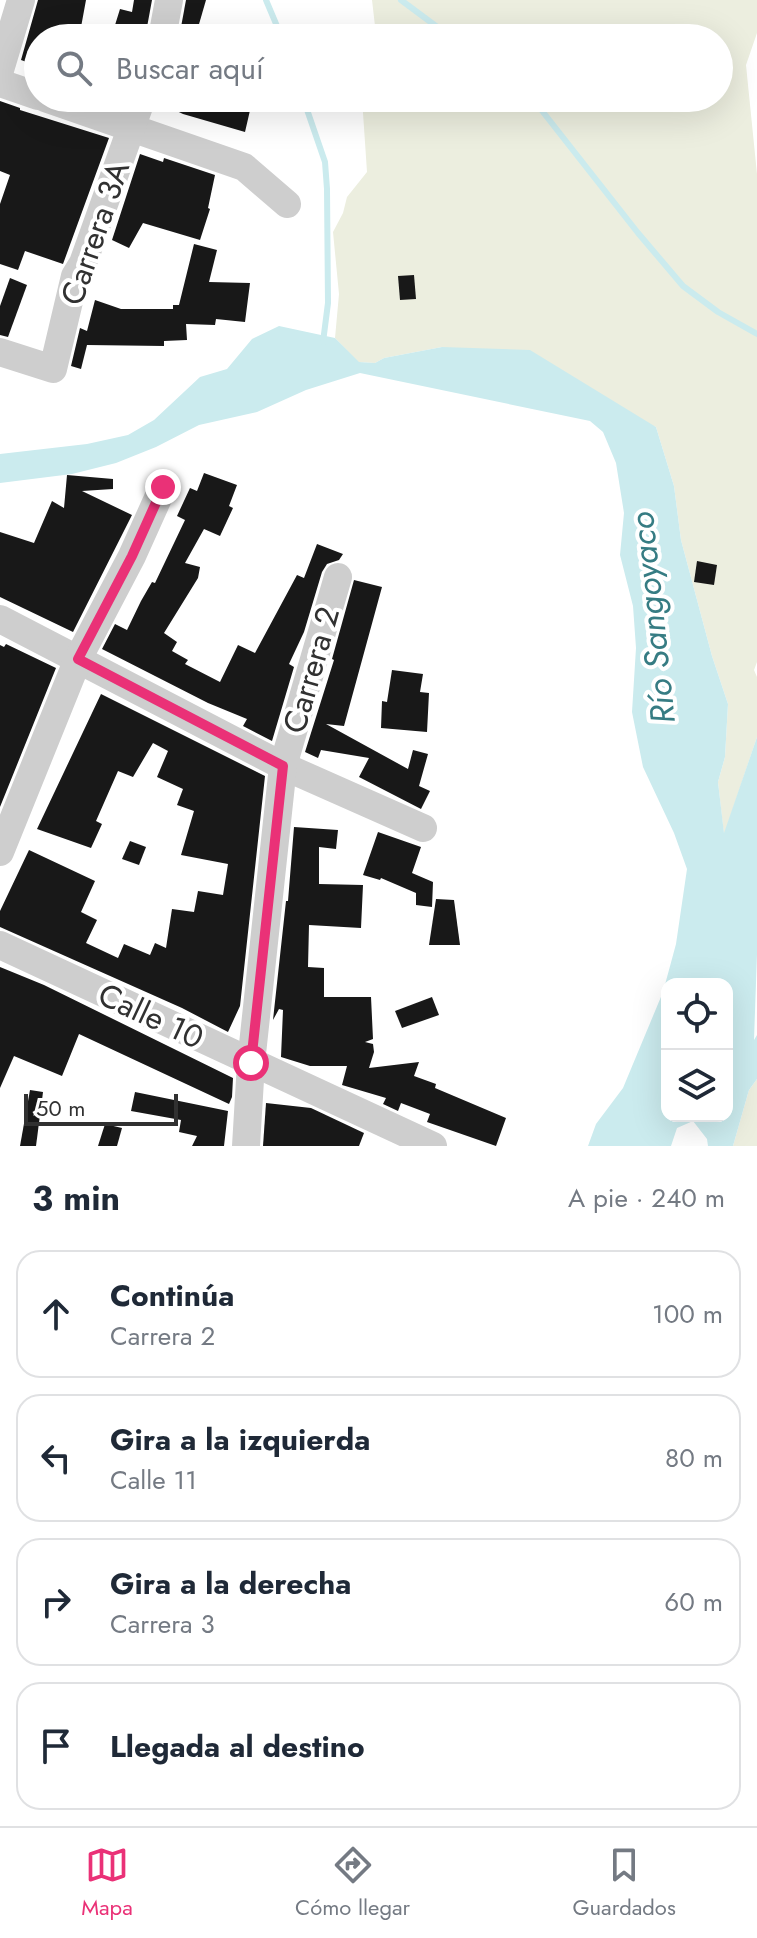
<!DOCTYPE html>
<html lang="es">
<head>
<meta charset="utf-8">
<style>
  :root { --surface:#fff; --page:#f2f2f3; --text:#1f2937; --muted:#747a83; --line:#e0e1e3; --accent:#ea3177 }
  body { margin:0; font-family:Jost,sans-serif; background:var(--page); color:var(--text) }
  .controls { position:absolute; right:24px; bottom:24px; display:grid; overflow:hidden; border-radius:16px; box-shadow:0 8px 32px #0002 }
  .controls button { width:72px; height:72px; display:grid; place-items:center; padding:0; border:0; border-bottom:2px solid var(--line); background:var(--surface); color:var(--text); font:40px sans-serif }
  .scale { position:absolute; left:24px; bottom:20px; width:154px; box-sizing:border-box; padding-left:8px; border:4px solid #313131; border-top:0; font-size:22px; line-height:28px; white-space:nowrap; color:#313131; -webkit-text-stroke:6px #fff; paint-order:stroke }
  .stop { position:absolute; width:24px; height:24px; margin:-18px; border:6px solid #ea3177; border-radius:50%; background:#fff }
  .stop.end { background:#ea3177; border-color:#fff; box-shadow:0 2px 8px #0008 }
  .list { margin:0; padding:0; list-style:none }
  h2 { display:flex; justify-content:space-between; align-items:center; height:104px; margin:0; padding:0 32px; font-size:34px }
  h2 small { font-size:26px; font-weight:400; color:var(--muted) }
  .list li { display:grid; grid-template-columns:52px 1fr auto; gap:24px; align-items:center; box-sizing:border-box; height:128px; margin:0 16px 16px; padding:0 16px; border:2px solid var(--line); border-radius:24px }
  .list b { display:block; font-size:30px; white-space:nowrap }
  .list p { margin:0; font-size:26px; white-space:nowrap; color:var(--muted) }
  .list em { font-size:26px; font-style:normal; color:var(--muted) }
  .icon { flex:none; width:44px; height:44px; fill:none; stroke:currentColor; stroke-width:2; stroke-linecap:round; stroke-linejoin:round }
  .map { position:relative; flex:none; width:757px; height:1146px; overflow:hidden }
  .search { position:absolute; background:var(--surface); box-shadow:0 8px 32px #0002; left:24px; right:24px; top:24px; height:88px; display:flex; align-items:center; gap:20px; box-sizing:border-box; padding:0 28px; border-radius:44px; color:var(--muted); font-size:30px }
  .sheet { height:680px; background:var(--surface) }
  nav { display:flex; justify-content:space-around; align-items:center; box-sizing:border-box; height:112px; border-top:2px solid var(--line); background:var(--surface); font-size:22px; color:var(--muted) }
  nav a { display:grid; justify-items:center; gap:4px }
  nav .on { color:var(--accent) }
  .map>svg:first-child { display:block }
  .green { fill:#eceedf }
  .water { fill:#cbebee; fill-rule:evenodd }
  .lines { fill:none; stroke-linecap:round; stroke-linejoin:round }
  .stream { stroke:#cbebee; stroke-width:6 }
  .building { fill:#181818 }
  .minor { stroke:#cecece; stroke-width:28 }
  .route { stroke:#ea3177; stroke-width:10 }
  .labels { text-anchor:middle; stroke-width:8; stroke-linejoin:round; paint-order:stroke }
  .street-label { font-size:32px; fill:#313131; stroke:#fff }
  .water-label { font-size:34px; font-style:italic; fill:#367c83; stroke:#fff }
</style>
</head>
<body>
<div class="map">
<svg width="757" height="1146" viewBox="0 0 757 1146">
  <rect width="100%" height="100%" fill="#fff"/>
  <g class="green">
    <polygon points="372,0 757,0 757,33 746,65 757,174 757,662 754,670 757,677 757,737 724,835 718,782 725,757 728,704 712,656 681,540 674,486 656,427 442,347 384,358 375,363 358,362 335,338 339,294 333,232 343,213 347,197 367,172 362,98 719,98 719,38 371,38 375,26"/>
    <polygon points="757,1079 757,1146 733,1146 749,1090"/>
  </g>
  <path class="water" d="M279,326L335,338L359,362L375,363L384,358L442,347L530,350L656,427L674,486L681,540L712,656L728,704L725,757L718,782L724,833L757,737V954L754,1040L757,1035V1079L749,1090L733,1146H708L707,1139L693,1121L677,1128L671,1146H588L596,1124L623,1088L663,992L676,944L687,869L674,833L643,767L632,712L636,648L633,606L620,555L624,513L616,463L603,432L590,421L360,373L306,390L257,412L199,425L156,447L116,463L72,474L0,483V454L87,444L128,435L154,420L200,377L227,369L252,339ZM727,984V1116H667V984Z"/>
  <g class="lines">
    <g class="stream">
      <polyline points="266,0 282,38"/>
      <polyline points="401,0 452,38"/>
      <polyline points="303,98 325,162 327,189 328,303 323,342"/>
      <polyline points="532,98 638,233 683,286 718,312 757,334"/>
    </g>
  </g>
  <g class="building">
    <polygon points="38,0 86,0 79,38 38,38 38,66 21,60"/>
    <polygon points="134,0 152,0 145,38 111,38 120,9 132,12"/>
    <polygon points="186,0 206,0 195,38 179,38"/>
    <polygon points="159,98 247,98 245,104 251,106 245,132 183,114 158,102"/>
    <polygon points="0,101 20,108 20,110 109,138 63,264 25,251 18,270 0,264 0,204 10,175 0,171"/>
    <polygon points="140,154 163,162 164,158 215,175 208,208 210,209 200,240 143,223 129,248 112,240"/>
    <polygon points="194,244 217,250 209,282 250,283 245,322 216,319 215,325 186,324 187,340 164,341 164,346 87,345 81,369 71,366 80,328 87,331 95,300 121,309 173,309 173,305 179,305"/>
    <polygon points="414,275 416,299 400,300 398,276"/>
    <polygon points="10,278 27,285 8,337 0,335 0,306"/>
    <polygon points="204,473 237,485 229,506 233,508 220,536 204,529 185,563 200,567 198,578 164,633 177,642 172,651 188,660 185,664 220,682 238,645 255,653 297,575 304,578 317,544 343,554 339,560 327,564 322,572 304,632 289,664 294,667 272,741 243,726 247,719 208,703 102,649 115,624 127,630 141,601 152,582 155,583 185,520 177,516 190,488 197,491"/>
    <polygon points="67,475 113,479 113,489 82,491 132,515 73,632 0,597 0,532 34,543 52,501 64,508"/>
    <polygon points="697,561 717,565 714,585 694,582"/>
    <polygon points="354,580 382,587 344,726 326,724 408,769 413,750 428,754 419,786 430,791 421,809 359,777 369,758 321,750 318,758 305,752 334,660 332,659"/>
    <polygon points="6,644 56,668 0,807 0,645 4,647"/>
    <polygon points="392,670 423,674 420,692 429,693 427,732 381,728 382,701 387,702"/>
    <polygon points="101,694 265,776 240,1006 228,1032 182,1008 0,927 0,911 29,850 95,881 81,912 97,920 86,943 118,958 124,944 150,955 155,943 166,948 172,909 194,912 198,891 223,895 228,864 181,855 194,811 177,805 183,789 157,777 168,751 153,743 133,777 118,771 96,821 102,824 91,848 37,829"/>
    <polygon points="294,827 338,830 336,849 319,847 319,884 363,885 361,928 309,925 308,967 324,968 324,997 371,997 373,1039 365,1042 373,1044 374,1052 369,1068 419,1062 414,1076 436,1084 435,1088 506,1118 496,1146 427,1122 430,1114 401,1103 398,1111 383,1104 386,1098 342,1085 347,1066 310,1066 281,1057 283,1010 279,1009 273,1020 286,901 288,901"/>
    <polygon points="378,832 421,847 412,873 433,882 432,907 416,905 416,893 381,878 380,880 363,875"/>
    <polygon points="130,841 146,847 139,865 122,859"/>
    <polygon points="436,899 454,900 460,945 429,945"/>
    <polygon points="0,967 44,985 233,1078 232,1097 229,1104 79,1034 62,1076 14,1056 0,1088"/>
    <polygon points="432,997 439,1015 402,1028 395,1011"/>
    <polygon points="30,1090 43,1092 36,1146 20,1146"/>
    <polygon points="135,1092 228,1111 224,1146 192,1146 197,1136 179,1132 181,1120 131,1111"/>
    <polygon points="266,1103 311,1108 364,1133 359,1146 263,1146"/>
    <polygon points="105,1124 122,1128 117,1146 98,1146"/>
  </g>
  <g class="lines">
    <g class="minor">
      <polyline points="162,38 169,0"/>
      <polyline points="0,70 21,0"/>
      <polyline points="0,83 38,96"/>
      <polyline points="45,98 244,167 287,204"/>
      <polyline points="0,352 53,369 75,276 83,263 142,98"/>
      <polyline points="0,619 283,766 423,828"/>
      <polyline points="0,852 78,659 132,556 163,487"/>
      <polyline points="0,945 433,1146"/>
      <polyline points="246,1146 251,1063 283,766 338,577"/>
    </g>
  </g>
  <g class="lines">
    <polyline class="route" points="163,487 132,556 78,659 283,766 251,1063"/>
  </g>
  <g class="labels">
    <g class="street-label">
      <text transform="translate(95 233) rotate(-71)" y="11">Carrera 3A</text>
      <text transform="translate(311 670) rotate(-74)" y="11">Carrera 2</text>
      <text transform="translate(151 1016) rotate(25)" y="11">Calle 10</text>
    </g>
    <g class="water-label">
      <text transform="translate(652 618) rotate(-96)" y="12">Río Sangoyaco</text>
    </g>
  </g>
</svg>
<div class="controls">
<button><svg class="icon" aria-label="locate" viewBox="0 0 24 24"><circle cx="12" cy="12" r="6"/><path d="M12 2v4M12 18v4M2 12h4M18 12h4"/></svg></button>
<button><svg class="icon" aria-label="layers" viewBox="0 0 24 24"><path d="M12 4l9 5-9 5-9-5zM3 14l9 5 9-5"/></svg></button>
</div>
<div class="scale">50 m</div>
<div class="stop" style="left:251px;top:1063px"></div>
<div class="stop end" style="left:163px;top:487px"></div>
<div class="search"><svg class="icon" aria-label="search" viewBox="0 0 24 24"><circle cx="10" cy="10" r="6"/><path d="M15 15l6 6"/></svg>Buscar aquí</div>
</div>
<section class="sheet">
<h2>3 min<small>A pie · 240 m</small></h2>
<ul class="list">
<li><svg class="icon" aria-label="ahead" viewBox="0 0 24 24"><path d="M12 20V5M6 11l6-6 6 6"/></svg><div><b>Continúa</b><p>Carrera 2</p></div><em>100 m</em></li>
<li><svg class="icon" aria-label="left" viewBox="0 0 24 24"><path d="M17 20v-9H6M10 6l-5 5 5 5"/></svg><div><b>Gira a la izquierda</b><p>Calle 11</p></div><em>80 m</em></li>
<li><svg class="icon" aria-label="right" viewBox="0 0 24 24"><path d="M7 20v-9h11M14 6l5 5-5 5"/></svg><div><b>Gira a la derecha</b><p>Carrera 3</p></div><em>60 m</em></li>
<li><svg class="icon" aria-label="arrive" viewBox="0 0 24 24"><path d="M6 21V4h12l-3 4 3 4H6"/></svg><div><b>Llegada al destino</b></div></li>
</ul>
</section>
<nav>
<a class="on"><svg class="icon" aria-label="map" viewBox="0 0 24 24"><path d="M3 6l6-2 6 2 6-2v14l-6 2-6-2-6 2zM9 4v14M15 6v14"/></svg>Mapa</a>
<a><svg class="icon" aria-label="directions" viewBox="0 0 24 24"><path d="M12 3l9 9-9 9-9-9zM9 14v-3h6M13 9l2 2-2 2"/></svg>Cómo llegar</a>
<a><svg class="icon" aria-label="saved" viewBox="0 0 24 24"><path d="M7 4h10v16l-5-4-5 4z"/></svg>Guardados</a>
</nav>
</body>
</html>
